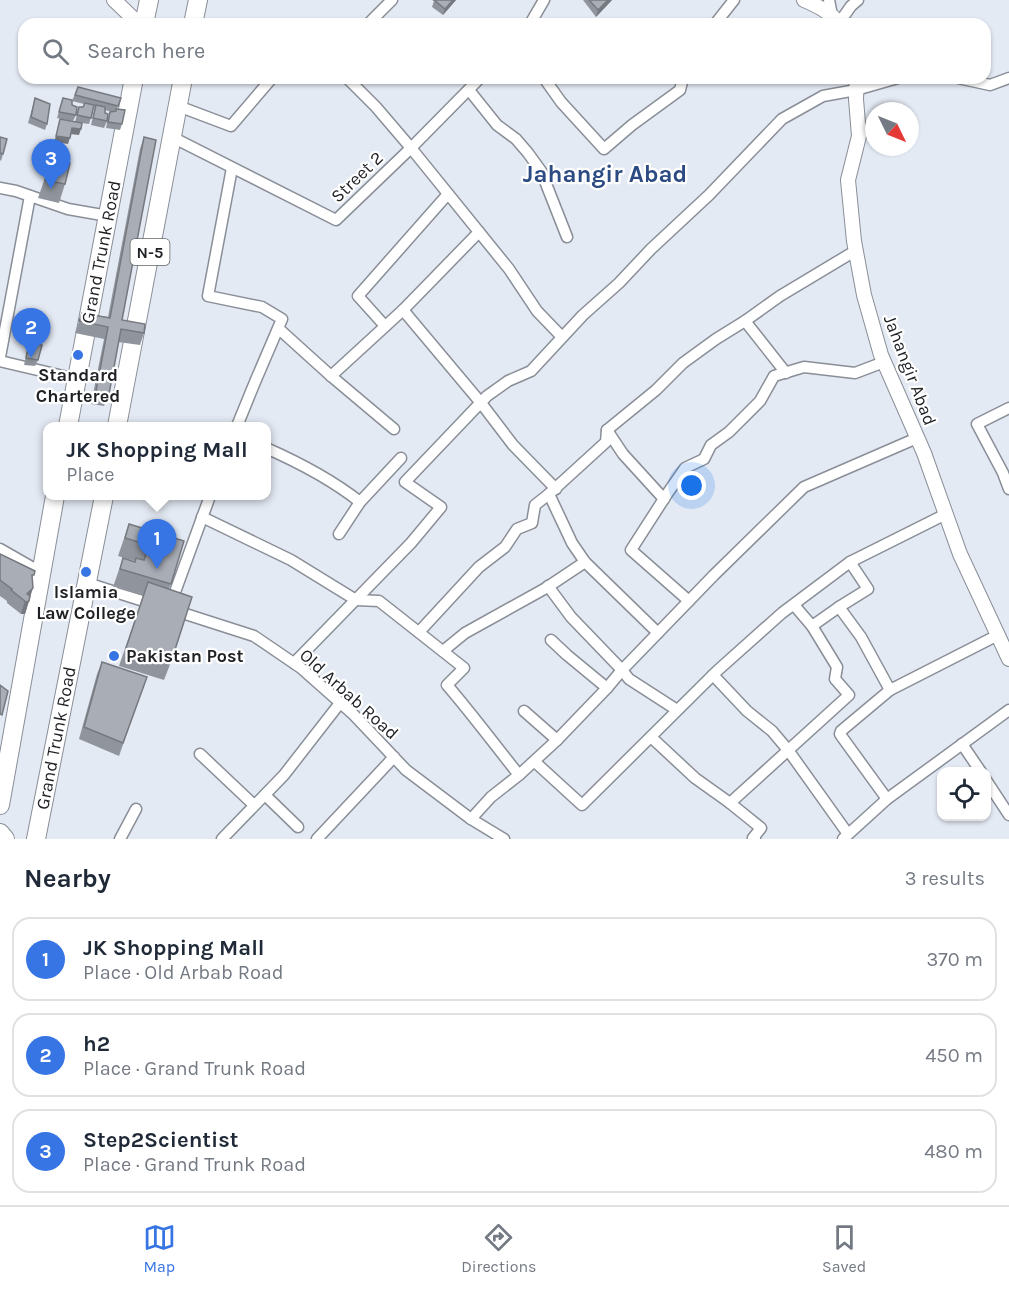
<!DOCTYPE html>
<html lang="en">
<head>
<meta charset="utf-8">
<style>
  :root { --surface:#fff; --page:#f2f2f3; --text:#1f2937; --muted:#747a83; --line:#e0e1e3; --accent:#3875e4 }
  body { margin:0; font-family:Karla,sans-serif; background:var(--page); color:var(--text) }
  .controls { position:absolute; right:18px; bottom:18px; display:grid; overflow:hidden; border-radius:12px; box-shadow:0 2px 4px #0004 }
  .controls button { width:54px; height:54px; display:grid; place-items:center; padding:0; border:0; border-bottom:2px solid var(--line); background:var(--surface); color:var(--text); font:30px sans-serif }
  .compass { position:absolute; left:865px; top:102px; width:54px; height:54px; border-radius:50%; background:var(--surface); box-shadow:0 2px 4px #0004; rotate:133deg }
  .you { position:absolute; left:692px; top:486px; width:21px; height:21px; margin:-15px; border:4px solid #fff; border-radius:50%; background:#1a73e8; box-shadow:0 0 0 9px #1a73e833 }
  .badge { display:grid; place-items:center; width:39px; height:39px; border-radius:50%; background:var(--accent); color:#fff; font-size:20px; font-weight:700 }
  .pin { position:absolute; translate:-50% -50px; filter:drop-shadow(0 2px 3px #0008) }
  .pin::after { content:''; position:absolute; top:32px; width:21px; height:18px; background:inherit; clip-path:polygon(0 0,100% 0,50% 100%) }
  .popup { position:absolute; left:43px; top:422px; width:228px; height:78px; box-sizing:border-box; display:grid; place-content:center; border-radius:12px; background:var(--surface); filter:drop-shadow(0 2px 4px #0005); font-size:20px; white-space:nowrap; color:var(--muted) }
  .popup b { font-size:22px; color:var(--text) }
  .popup::after { content:''; position:absolute; left:50%; top:100%; margin-left:-12px; border:12px solid transparent; border-top-color:var(--surface) }
  .list { margin:0; padding:0; list-style:none }
  h2 { display:flex; justify-content:space-between; align-items:center; height:78px; margin:0; padding:0 24px; font-size:26px }
  h2 small { font-size:20px; font-weight:400; color:var(--muted) }
  .list li { display:grid; grid-template-columns:39px 1fr auto; gap:18px; align-items:center; box-sizing:border-box; height:84px; margin:0 12px 12px; padding:0 12px; border:2px solid var(--line); border-radius:18px }
  .list b { display:block; font-size:22px; white-space:nowrap }
  .list p { margin:0; font-size:20px; white-space:nowrap; color:var(--muted) }
  .list em { font-size:20px; font-style:normal; color:var(--muted) }
  .icon { flex:none; width:33px; height:33px; fill:none; stroke:currentColor; stroke-width:2; stroke-linecap:round; stroke-linejoin:round }
  .map { position:relative; flex:none; width:1009px; height:839px; overflow:hidden }
  .search { position:absolute; background:var(--surface); box-shadow:0 2px 4px #0004; left:18px; right:18px; top:18px; height:66px; display:flex; align-items:center; gap:15px; box-sizing:border-box; padding:0 21px; border-radius:18px; color:var(--muted); font-size:22px }
  .sheet { height:366px; background:var(--surface) }
  nav { display:flex; justify-content:space-around; align-items:center; box-sizing:border-box; height:84px; border-top:2px solid var(--line); background:var(--surface); font-size:16px; color:var(--muted) }
  nav a { display:grid; justify-items:center; gap:3px }
  nav .on { color:var(--accent) }
  .map>svg:first-child { display:block }
  .lines { fill:none; stroke-linecap:round; stroke-linejoin:round }
  .street-casing { stroke:#898e97; stroke-width:13 }
  .secondary-casing { stroke:#898e97; stroke-width:16 }
  .highway-casing { stroke:#898e97; stroke-width:20 }
  .street { stroke:#fff; stroke-width:10 }
  .secondary { stroke:#fff; stroke-width:14 }
  .highway { stroke:#fff; stroke-width:18 }
  .wall { fill:#90959d }
  .shaded-wall { fill:#76797f }
  .building { fill:#a8adb6; stroke:#76797f; stroke-width:1.5 }
  .poi-dot { fill:#3875e4; stroke:#fff; stroke-width:2 }
  .labels { text-anchor:middle; stroke-width:4.5; stroke-linejoin:round; paint-order:stroke }
  .shield { fill:#fff; stroke:#626466; stroke-width:1.5 }
  .shield-label { font-size:16px; font-weight:bold; fill:#1f2125 }
  .street-label { font-size:18px; fill:#1f2125; stroke:#fff }
  .poi-label { font-size:18px; font-weight:bold; fill:#1f2125; stroke:#fff }
  .district-label { font-size:24px; font-weight:bold; fill:#2c4b83; stroke:#fff }
</style>
</head>
<body>
<div class="map">
<svg width="1009" height="839" viewBox="0 0 1009 839">
  <rect width="100%" height="100%" fill="#e4eaf4"/>
  <g class="lines">
    <defs>
      <g id="street">
        <polyline points="829,0 832,15"/>
        <polyline points="839,23 851,6 858,0"/>
        <polyline points="368,24 392,0"/>
        <polyline points="530,24 544,0"/>
        <polyline points="715,24 734,0"/>
        <polyline points="347,78 376,107 411,148 509,269 537,311 562,337"/>
        <polyline points="544,78 561,102 604,149 632,125 680,90 683,78"/>
        <polyline points="958,78 990,85 1009,78"/>
        <polyline points="469,90 497,125 516,139 528,153 541,171 567,237"/>
        <polyline points="178,106 231,126 272,78"/>
        <polyline points="172,137 336,220 411,148 480,78"/>
        <polyline points="232,168 208,296 262,307 282,319 255,382 237,426"/>
        <polyline points="0,188 16,191 68,209 108,216"/>
        <polyline points="403,310 481,403 513,445 556,489"/>
        <polyline points="745,321 786,373"/>
        <polyline points="385,326 358,296 448,194"/>
        <polyline points="279,329 331,376 394,429"/>
        <polyline points="0,357 30,196"/>
        <polyline points="0,361 76,379"/>
        <polyline points="331,376 403,310 479,232"/>
        <polyline points="1009,408 977,424 1003,473 1009,489"/>
        <polyline points="607,430 623,454 664,499"/>
        <path d="M266,448C300,463 331,479 360,502"/>
        <path d="M202,517L291,560L356,600L379,601L464,668L447,685C472,714 495,745 519,775"/>
        <polyline points="339,534 360,502 401,458"/>
        <polyline points="0,549 42,573"/>
        <polyline points="87,583 153,604"/>
        <polyline points="548,586 571,617 622,670 629,679 677,710"/>
        <polyline points="689,601 631,550 667,494 685,468 704,459 711,445 729,432 760,401 774,376 804,367 855,373 884,362"/>
        <polyline points="171,603 210,496"/>
        <polyline points="794,605 812,626 839,607 868,589 850,562"/>
        <polyline points="839,607 861,637 890,690"/>
        <polyline points="173,610 254,636 301,668 354,715 406,770 471,819 504,839"/>
        <polyline points="419,632 479,567 505,547 517,529 532,523 535,505 549,494"/>
        <polyline points="658,633 585,562 572,543 549,494 606,442 607,430 656,390 683,363 716,339 745,321 780,296 855,251"/>
        <polyline points="551,640 567,655 607,688"/>
        <polyline points="443,651 465,633 546,588 585,562"/>
        <polyline points="294,663 411,543 441,507 405,482 487,396 508,381 531,371 583,315 619,283 651,249 709,195 782,119 823,96 856,90 898,78"/>
        <polyline points="713,675 747,711 772,731 788,750 848,834"/>
        <polyline points="524,711 557,740"/>
        <polyline points="651,737 695,778 730,803"/>
        <polyline points="962,744 981,772"/>
        <polyline points="200,754 254,805"/>
        <polyline points="535,762 582,805 717,671 782,613 850,562 946,514"/>
        <polyline points="986,780 1009,815"/>
        <polyline points="265,795 298,827"/>
        <polyline points="887,799 842,737 840,734 841,731 890,690 998,635"/>
        <polyline points="471,819 491,797 519,775 557,740 607,688 622,670 714,575 804,487 917,438"/>
        <polyline points="120,839 136,809"/>
        <polyline points="222,839 284,775 340,703"/>
        <polyline points="317,839 394,757"/>
        <polyline points="755,839 753,838 761,828 730,803 849,695 835,679 837,667 812,626"/>
        <polyline points="843,839 887,799 1009,710"/>
      </g>
      <g id="secondary">
        <polyline points="114,0 139,24"/>
        <path d="M804,0C818,6 830,12 840,24"/>
        <polyline points="857,78 856,99 859,136 848,180 854,241 864,295 881,355 924,453 960,554 1009,659"/>
      </g>
      <g id="highway">
        <polyline points="144,24 149,0"/>
        <polyline points="193,24 198,0"/>
        <polyline points="68,426 134,78"/>
        <polyline points="117,426 183,78"/>
        <polyline points="0,805 55,496"/>
        <polyline points="0,833 5,839"/>
        <polyline points="36,839 104,496"/>
      </g>
    </defs>
    <use href="#street" class="street-casing"/>
    <use href="#secondary" class="secondary-casing"/>
    <use href="#highway" class="highway-casing"/>
    <use href="#street" class="street"/>
    <use href="#secondary" class="secondary"/>
    <use href="#highway" class="highway"/>
  </g>
  <g class="wall">
    <polygon points="432,0 456,0 443,15 432,7 434,1"/>
    <polygon points="583,0 612,0 596,17"/>
    <polygon points="78,87 118,106 117,109 122,124 120,130 106,128 108,118 110,112 112,112 105,110 107,121 104,128 91,125 95,107 94,107 89,124 75,122 79,107 83,107 84,104 72,101"/>
    <polygon points="35,98 47,124 45,130 28,123"/>
    <polygon points="63,98 72,105 76,115 73,121 57,118"/>
    <polygon points="0,137 3,154 1,161 0,160"/>
    <polygon points="144,137 122,320 144,333 140,345 118,342 109,394 104,406 91,404 104,339 75,333 82,313 108,317 140,149"/>
    <polygon points="52,158 65,184 59,203 38,198"/>
    <polygon points="29,343 38,360 35,366 24,365"/>
    <polygon points="129,524 184,541 169,589 171,662 164,680 119,666 143,596 113,587 123,558 135,562 135,561 118,556"/>
    <polygon points="0,554 32,580 29,601 25,614 21,614 7,603 7,601 0,596"/>
    <polygon points="102,662 147,677 119,756 79,739 97,674"/>
  </g>
  <g class="shaded-wall">
    <polygon points="453,0 456,0 443,15 445,9"/>
    <polygon points="608,0 612,0 596,17 598,10"/>
    <polygon points="72,128 81,129 79,135 70,134"/>
    <polygon points="56,136 70,138 68,144 54,142"/>
    <polygon points="33,588 25,614 21,614 27,594"/>
  </g>
  <g class="building">
    <polygon points="434,0 453,0 445,9"/>
    <polygon points="589,0 608,0 598,10"/>
    <polygon points="78,87 121,98 118,106 75,95"/>
    <polygon points="35,98 50,104 47,124 31,117"/>
    <polygon points="63,98 72,100 72,105 77,107 76,115 59,112"/>
    <polygon points="85,103 94,105 91,118 77,115 79,107 83,107"/>
    <polygon points="96,105 105,107 105,113 108,114 107,121 93,118"/>
    <polygon points="116,109 125,110 122,124 108,122 110,112 116,111"/>
    <polygon points="60,119 82,123 81,129 72,128 70,138 56,136"/>
    <polygon points="0,137 7,139 3,154 0,153"/>
    <polygon points="144,137 156,140 122,320 145,324 144,333 121,329 109,394 96,391 108,327 79,321 82,313 110,318"/>
    <polygon points="52,158 70,163 65,184 45,180"/>
    <polygon points="29,343 42,345 38,360 26,358"/>
    <polygon points="129,524 184,541 171,584 120,569 123,558 135,562 136,558 144,560 149,545 125,538"/>
    <polygon points="0,554 35,571 34,575 32,575 33,588 27,594 30,596 29,601 26,602 11,590 12,589 0,580"/>
    <polygon points="148,582 192,597 171,662 126,648"/>
    <polygon points="102,662 147,677 123,743 84,727"/>
    <polygon points="0,685 8,691 2,715 0,714"/>
  </g>
  <g class="poi-dot">
    <circle cx="78" cy="355" r="6"/>
    <circle cx="86" cy="572" r="6"/>
    <circle cx="114" cy="656" r="6"/>
  </g>
  <g class="labels">
    <rect class="shield" x="130.5" y="239" width="39" height="26" rx="4.5"/>
    <g class="shield-label">
      <text x="150" y="258">N-5</text>
    </g>
    <g class="street-label">
      <text transform="translate(357 177) rotate(-44)" y="6">Street 2</text>
      <text transform="translate(101 252) rotate(-79)" y="6">Grand Trunk Road</text>
      <text transform="translate(910 370) rotate(69)" y="6">Jahangir Abad</text>
      <text transform="translate(349 694) rotate(42)" y="6">Old Arbab Road</text>
      <text transform="translate(56 738) rotate(-79)" y="6">Grand Trunk Road</text>
    </g>
    <g class="poi-label">
      <text x="78" y="381">Standard<tspan x="78" dy="21">Chartered</tspan></text>
      <text x="86" y="598">Islamia<tspan x="86" dy="21">Law College</tspan></text>
      <text x="126" y="662" text-anchor="start">Pakistan Post</text>
    </g>
    <g class="district-label">
      <text x="605" y="182">Jahangir Abad</text>
    </g>
  </g>
</svg>
<div class="controls">
<button><svg class="icon" aria-label="locate" viewBox="0 0 24 24"><circle cx="12" cy="12" r="6"/><path d="M12 2v4M12 18v4M2 12h4M18 12h4"/></svg></button>
</div>
<svg class="compass" viewBox="-18 -18 36 36"><path d="M0-13l5 13h-10z" fill="#e53935"/><path d="M0 13l5-13h-10z" fill="#747a83"/></svg>
<div class="you"></div>
<div class="pin badge" style="left:157px;top:569px">1</div>
<div class="popup"><b>JK Shopping Mall</b>Place</div>
<div class="pin badge" style="left:31px;top:358px">2</div>
<div class="pin badge" style="left:51px;top:189px">3</div>
<div class="search"><svg class="icon" aria-label="search" viewBox="0 0 24 24"><circle cx="10" cy="10" r="6"/><path d="M15 15l6 6"/></svg>Search here</div>
</div>
<section class="sheet">
<h2>Nearby<small>3 results</small></h2>
<ul class="list">
<li><span class="badge">1</span><div><b>JK Shopping Mall</b><p>Place · Old Arbab Road</p></div><em>370 m</em></li>
<li><span class="badge">2</span><div><b>h2</b><p>Place · Grand Trunk Road</p></div><em>450 m</em></li>
<li><span class="badge">3</span><div><b>Step2Scientist</b><p>Place · Grand Trunk Road</p></div><em>480 m</em></li>
</ul>
</section>
<nav>
<a class="on"><svg class="icon" aria-label="map" viewBox="0 0 24 24"><path d="M3 6l6-2 6 2 6-2v14l-6 2-6-2-6 2zM9 4v14M15 6v14"/></svg>Map</a>
<a><svg class="icon" aria-label="directions" viewBox="0 0 24 24"><path d="M12 3l9 9-9 9-9-9zM9 14v-3h6M13 9l2 2-2 2"/></svg>Directions</a>
<a><svg class="icon" aria-label="saved" viewBox="0 0 24 24"><path d="M7 4h10v16l-5-4-5 4z"/></svg>Saved</a>
</nav>
</body>
</html>
